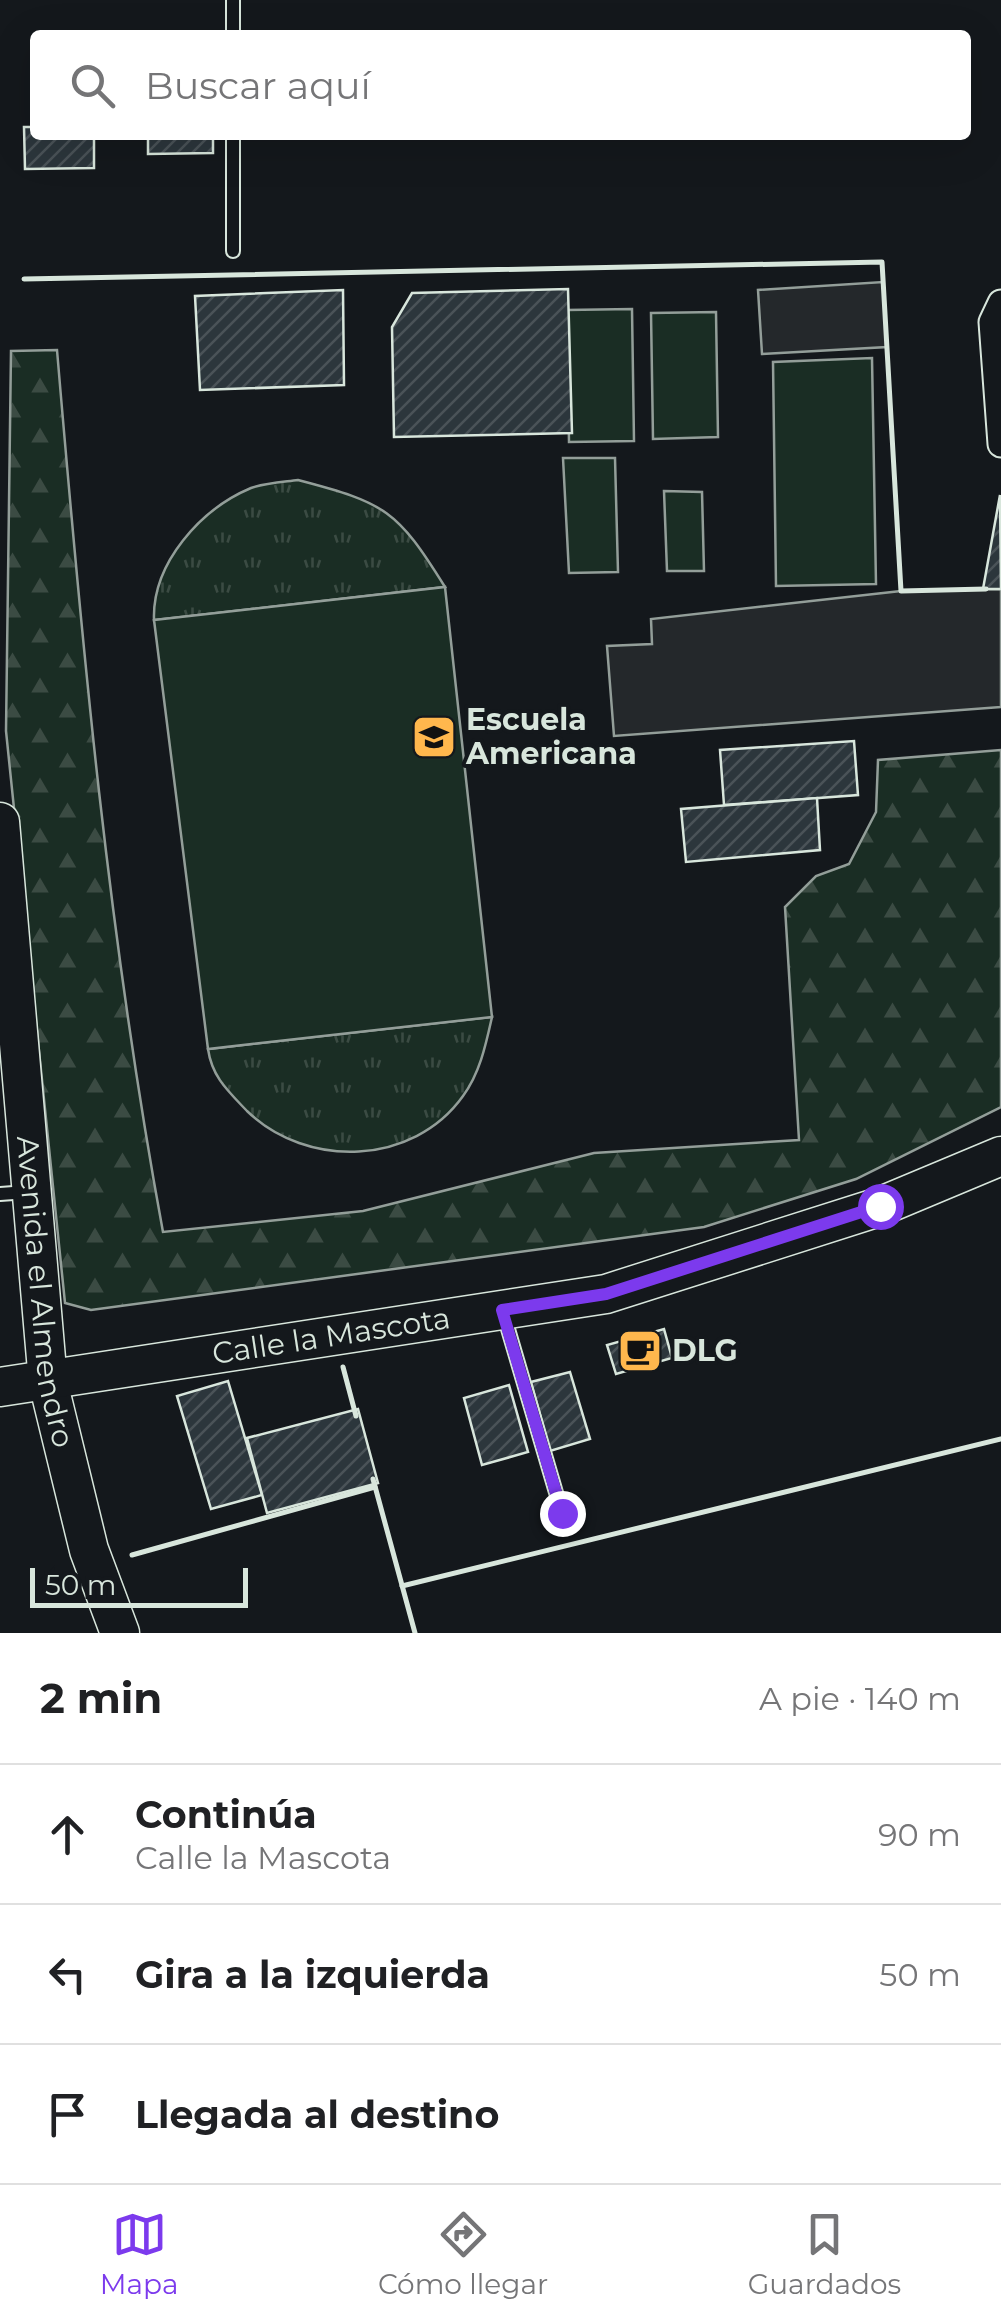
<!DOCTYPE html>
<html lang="es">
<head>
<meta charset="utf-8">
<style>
  :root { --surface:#fff; --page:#f6f6f6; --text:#202124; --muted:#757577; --line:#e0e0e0; --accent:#7c3aed }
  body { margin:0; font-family:Montserrat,sans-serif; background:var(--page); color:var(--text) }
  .scale { position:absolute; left:30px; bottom:25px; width:218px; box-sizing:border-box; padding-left:10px; border:5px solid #d8e6dc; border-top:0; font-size:28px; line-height:35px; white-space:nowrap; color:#d8e6dc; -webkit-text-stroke:8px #14181c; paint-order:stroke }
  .stop { position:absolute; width:30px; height:30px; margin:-22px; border:8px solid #7c3aed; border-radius:50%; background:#fff }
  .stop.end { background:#7c3aed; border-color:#fff; box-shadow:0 2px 10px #0008 }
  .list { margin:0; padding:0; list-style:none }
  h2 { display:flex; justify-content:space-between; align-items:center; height:130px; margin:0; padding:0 40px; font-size:42px }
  h2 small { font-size:32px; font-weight:400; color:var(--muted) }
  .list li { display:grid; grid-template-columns:65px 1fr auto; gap:30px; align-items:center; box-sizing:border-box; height:140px; padding:0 40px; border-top:2px solid var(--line) }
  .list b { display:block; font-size:38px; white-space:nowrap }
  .list p { margin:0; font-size:32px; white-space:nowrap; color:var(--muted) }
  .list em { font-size:32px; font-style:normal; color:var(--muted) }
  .icon { flex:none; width:55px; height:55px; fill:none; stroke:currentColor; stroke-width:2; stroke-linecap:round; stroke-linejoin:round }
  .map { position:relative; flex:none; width:1001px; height:1633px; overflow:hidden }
  .search { position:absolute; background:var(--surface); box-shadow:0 10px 40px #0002; left:30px; right:30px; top:30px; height:110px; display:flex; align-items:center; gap:25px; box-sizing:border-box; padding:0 35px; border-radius:10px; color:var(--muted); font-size:38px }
  .sheet { height:550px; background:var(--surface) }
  nav { display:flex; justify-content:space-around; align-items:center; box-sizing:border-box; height:140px; border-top:2px solid var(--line); background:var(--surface); font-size:28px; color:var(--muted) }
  nav a { display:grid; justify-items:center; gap:5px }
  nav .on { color:var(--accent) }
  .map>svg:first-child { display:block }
  .grass { fill:url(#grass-tufts); stroke:#939e99; stroke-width:2.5 }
  .forest { fill:url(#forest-firs); stroke:#939e99; stroke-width:2.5 }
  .pitch { fill:#1a2d24; stroke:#939e99; stroke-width:2.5 }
  .parking { fill:#24282b; stroke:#939e99; stroke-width:2.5 }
  .building { fill:url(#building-hatch); stroke:#d8e6dc; stroke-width:2.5 }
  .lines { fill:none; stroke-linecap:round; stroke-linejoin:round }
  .lane-casing { stroke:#d8e6dc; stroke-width:16 }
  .street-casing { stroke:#d8e6dc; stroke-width:29 }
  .secondary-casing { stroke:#d8e6dc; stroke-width:41 }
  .lane { stroke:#14181c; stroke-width:12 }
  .street { stroke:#14181c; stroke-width:25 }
  .secondary { stroke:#14181c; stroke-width:38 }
  .wall { stroke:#d8e6dc; stroke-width:5 }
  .route { stroke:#7c3aed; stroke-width:12 }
  .labels { text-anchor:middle; stroke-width:8; stroke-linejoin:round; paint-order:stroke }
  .poi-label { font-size:30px; font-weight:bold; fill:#d8e6dc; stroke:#14181c; text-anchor:start }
  .street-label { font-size:30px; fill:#d8e6dc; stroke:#14181c }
</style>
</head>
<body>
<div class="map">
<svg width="1001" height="1633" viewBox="0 0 1001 1633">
  <defs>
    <pattern id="grass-tufts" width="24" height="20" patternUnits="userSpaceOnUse" patternTransform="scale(2.5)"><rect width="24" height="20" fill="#1a2d24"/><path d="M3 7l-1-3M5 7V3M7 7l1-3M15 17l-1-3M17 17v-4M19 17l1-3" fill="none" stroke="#3b4b43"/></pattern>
    <pattern id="forest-firs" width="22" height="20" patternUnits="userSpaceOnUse" patternTransform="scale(2.5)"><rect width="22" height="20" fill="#1a2d24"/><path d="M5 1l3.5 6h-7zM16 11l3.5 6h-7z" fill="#3b4b43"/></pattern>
    <pattern id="building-hatch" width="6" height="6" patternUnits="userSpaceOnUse" patternTransform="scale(2.5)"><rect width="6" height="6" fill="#2c363c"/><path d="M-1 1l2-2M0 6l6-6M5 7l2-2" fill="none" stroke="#4a5358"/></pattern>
  </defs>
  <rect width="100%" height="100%" fill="#14181c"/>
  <g class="grass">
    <path d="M298,480C386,503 397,510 445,587L154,620C152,563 201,509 251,488C265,483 283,482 298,480Z"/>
    <path d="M492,1017C486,1044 480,1073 463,1096C413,1166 307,1169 247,1111C228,1091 212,1077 208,1049Z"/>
  </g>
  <path class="forest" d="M57,350C82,646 109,940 163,1232L363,1211L594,1153L799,1140L785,907L816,876L849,864L876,812L878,760L1001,750V1107L856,1179L704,1227L91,1310L65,1303L6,731L11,351Z"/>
  <g class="pitch">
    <polygon points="632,309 634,441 569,442 567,310"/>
    <polygon points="716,312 718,437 653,439 651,313"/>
    <polygon points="872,358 876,584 776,586 773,362"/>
    <polygon points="563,458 615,458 618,572 569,573"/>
    <polygon points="664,491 702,492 704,571 667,571"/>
    <polygon points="445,587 492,1017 208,1049 154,620"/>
  </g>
  <g class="parking">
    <polygon points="883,282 887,347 762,354 758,290"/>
    <polygon points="1001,589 1001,707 614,736 607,646 652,644 651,619 901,591"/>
  </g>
  <g class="building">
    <polygon points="24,127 35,127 35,135 94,135 94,168 25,169"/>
    <polygon points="148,135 213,135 213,153 148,154"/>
    <polygon points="568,289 572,433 394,437 392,327 412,293"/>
    <polygon points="343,290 344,385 200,390 195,296"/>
    <polygon points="1000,495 1001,589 983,589"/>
    <polygon points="854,741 858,795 724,805 720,750"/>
    <polygon points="817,798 820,850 686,862 681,809"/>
    <polygon points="664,1329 672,1358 616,1374 607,1345"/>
    <polygon points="570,1372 590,1439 550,1451 531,1382"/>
    <polygon points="228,1381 262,1495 211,1509 177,1396"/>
    <polygon points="509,1385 528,1452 482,1465 464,1398"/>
    <polygon points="358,1409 378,1483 267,1513 247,1438"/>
  </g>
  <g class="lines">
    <defs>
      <g id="lane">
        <polyline points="233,0 233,35"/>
        <polyline points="233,135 233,251"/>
        <polyline points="0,1194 27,1192"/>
        <polyline points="503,1312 562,1513"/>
      </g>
      <polyline id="street" points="1001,303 992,322 1001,444"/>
      <g id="secondary">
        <path id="s1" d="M0,822L48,1382L89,1550L120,1633"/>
        <path id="s2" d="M0,1387L606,1294L879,1207L1001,1156"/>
      </g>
    </defs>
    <use href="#lane" class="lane-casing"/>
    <use href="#street" class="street-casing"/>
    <use href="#secondary" class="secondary-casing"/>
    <use href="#lane" class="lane"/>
    <use href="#street" class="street"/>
    <use href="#secondary" class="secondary"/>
    <g class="wall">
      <polyline points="24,279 882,262 901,591 986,589"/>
      <polyline points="343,1367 356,1416"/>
      <polyline points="373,1479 415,1633"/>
      <polyline points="132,1555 375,1487"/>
      <polyline points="402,1586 1001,1439"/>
    </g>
  </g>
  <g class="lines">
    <polyline class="route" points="562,1513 502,1310 606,1294 880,1206"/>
  </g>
  <defs>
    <symbol id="school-square" viewBox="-11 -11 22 22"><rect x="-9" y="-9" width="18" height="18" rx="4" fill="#ffb74d" stroke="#14181c"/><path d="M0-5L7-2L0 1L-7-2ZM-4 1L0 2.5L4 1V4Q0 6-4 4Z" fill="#111"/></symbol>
    <symbol id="cafe-square" viewBox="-11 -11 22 22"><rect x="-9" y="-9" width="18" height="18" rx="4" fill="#ffb74d" stroke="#14181c"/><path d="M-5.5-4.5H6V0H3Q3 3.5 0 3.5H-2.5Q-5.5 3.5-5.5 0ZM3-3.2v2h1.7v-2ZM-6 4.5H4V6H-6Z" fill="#111"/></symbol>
  </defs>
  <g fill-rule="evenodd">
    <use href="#school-square" x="409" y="712" width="50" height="50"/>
    <use href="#cafe-square" x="615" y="1326" width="50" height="50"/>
  </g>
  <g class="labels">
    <g class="poi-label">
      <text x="466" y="730">Escuela<tspan x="466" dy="34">Americana</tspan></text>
      <text x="672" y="1361">DLG</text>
    </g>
    <g class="street-label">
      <text dy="10" stroke="none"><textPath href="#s1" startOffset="472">Avenida el Almendro</textPath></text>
      <text dy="10" stroke="none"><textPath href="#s2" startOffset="335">Calle la Mascota</textPath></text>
    </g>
  </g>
</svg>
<div class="scale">50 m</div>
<div class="stop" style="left:880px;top:1206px"></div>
<div class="stop end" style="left:562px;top:1513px"></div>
<div class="search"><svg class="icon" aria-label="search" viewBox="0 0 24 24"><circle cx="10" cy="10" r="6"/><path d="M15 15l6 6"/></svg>Buscar aquí</div>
</div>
<section class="sheet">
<h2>2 min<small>A pie · 140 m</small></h2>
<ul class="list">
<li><svg class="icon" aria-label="ahead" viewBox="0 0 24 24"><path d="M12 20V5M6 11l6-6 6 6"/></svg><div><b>Continúa</b><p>Calle la Mascota</p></div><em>90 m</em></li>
<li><svg class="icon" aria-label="left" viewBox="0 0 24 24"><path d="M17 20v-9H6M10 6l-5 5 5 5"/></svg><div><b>Gira a la izquierda</b></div><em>50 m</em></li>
<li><svg class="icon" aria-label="arrive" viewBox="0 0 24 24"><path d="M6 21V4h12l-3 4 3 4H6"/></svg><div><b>Llegada al destino</b></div></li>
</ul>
</section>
<nav>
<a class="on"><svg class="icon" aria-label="map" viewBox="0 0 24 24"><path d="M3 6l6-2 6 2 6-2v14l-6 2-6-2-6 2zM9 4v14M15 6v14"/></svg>Mapa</a>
<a><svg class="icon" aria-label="directions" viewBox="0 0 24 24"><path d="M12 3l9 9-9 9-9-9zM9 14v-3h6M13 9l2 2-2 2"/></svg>Cómo llegar</a>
<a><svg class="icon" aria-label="saved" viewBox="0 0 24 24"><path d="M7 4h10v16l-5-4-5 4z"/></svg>Guardados</a>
</nav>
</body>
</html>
